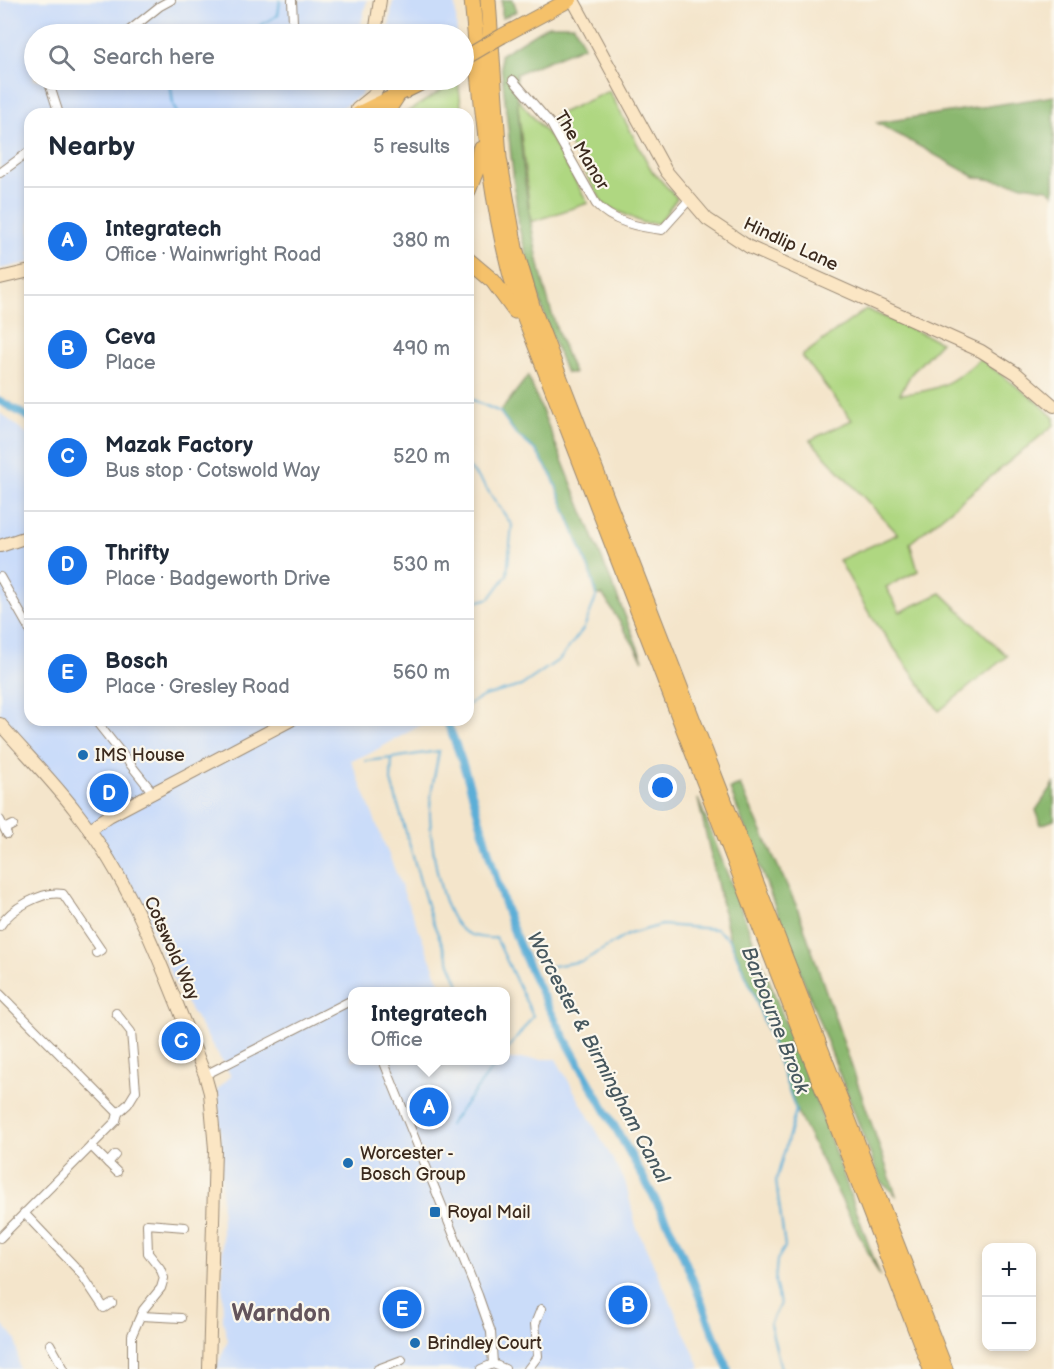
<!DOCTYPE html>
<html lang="en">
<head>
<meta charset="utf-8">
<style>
  :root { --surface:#fff; --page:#f6f6f7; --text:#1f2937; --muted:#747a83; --line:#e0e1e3; --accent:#1a73e8 }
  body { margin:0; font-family:"Balsamiq Sans",sans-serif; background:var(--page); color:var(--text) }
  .controls { position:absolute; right:18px; bottom:18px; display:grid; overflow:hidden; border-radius:12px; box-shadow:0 3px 9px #0003 }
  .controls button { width:54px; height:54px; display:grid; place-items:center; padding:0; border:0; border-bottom:2px solid var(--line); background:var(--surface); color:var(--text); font:30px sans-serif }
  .you { position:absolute; left:663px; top:788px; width:21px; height:21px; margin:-15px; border:4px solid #fff; border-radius:50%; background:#1a73e8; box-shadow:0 0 0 9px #1a73e833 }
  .badge { display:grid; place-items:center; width:39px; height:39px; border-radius:50%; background:var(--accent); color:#fff; font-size:20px; font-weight:700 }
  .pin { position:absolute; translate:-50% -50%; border:3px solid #fff; box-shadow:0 2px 6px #0006 }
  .popup { position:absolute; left:348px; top:987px; width:162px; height:78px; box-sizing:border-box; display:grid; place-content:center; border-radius:12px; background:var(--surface); filter:drop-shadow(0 2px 4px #0005); font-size:20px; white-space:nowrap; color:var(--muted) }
  .popup b { font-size:22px; color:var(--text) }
  .popup::after { content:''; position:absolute; left:50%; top:100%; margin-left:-12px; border:12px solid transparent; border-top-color:var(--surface) }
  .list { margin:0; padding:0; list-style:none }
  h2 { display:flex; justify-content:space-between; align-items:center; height:78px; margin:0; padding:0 24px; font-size:26px }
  h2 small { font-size:20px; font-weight:400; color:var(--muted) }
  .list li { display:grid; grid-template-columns:39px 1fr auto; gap:18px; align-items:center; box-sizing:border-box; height:108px; padding:0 24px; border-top:2px solid var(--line) }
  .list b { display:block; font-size:22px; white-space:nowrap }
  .list p { margin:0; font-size:20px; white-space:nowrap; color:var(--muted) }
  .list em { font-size:20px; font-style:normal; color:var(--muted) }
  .icon { flex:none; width:33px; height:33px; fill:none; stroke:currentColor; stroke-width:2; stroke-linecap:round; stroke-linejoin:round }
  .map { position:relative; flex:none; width:1054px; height:1369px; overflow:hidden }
  .search { position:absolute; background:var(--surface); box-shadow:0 3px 9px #0003; left:24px; top:24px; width:450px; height:66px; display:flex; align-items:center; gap:15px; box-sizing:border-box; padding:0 21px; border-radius:33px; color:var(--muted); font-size:22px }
  .panel { position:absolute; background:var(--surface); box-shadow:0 3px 9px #0003; left:24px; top:108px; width:450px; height:618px; border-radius:18px }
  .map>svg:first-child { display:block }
  .built { fill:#cadcf9 }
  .green { fill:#afd781; stroke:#758050; stroke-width:1.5 }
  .forest { fill:#8bb86f; stroke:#637146; stroke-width:1.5 }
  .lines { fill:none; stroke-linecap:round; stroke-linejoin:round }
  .stream { stroke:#5caed7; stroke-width:2 }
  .canal { stroke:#5caed7; stroke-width:8 }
  .street-casing { stroke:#988874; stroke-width:10 }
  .secondary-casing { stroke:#988874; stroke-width:14 }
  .primary-casing { stroke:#988874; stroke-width:16 }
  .highway-casing { stroke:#988874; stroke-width:17 }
  .street { stroke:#fff; stroke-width:8 }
  .secondary { stroke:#fbe6c4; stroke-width:12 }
  .primary { stroke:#f5c16b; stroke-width:14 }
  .highway { stroke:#f5c16b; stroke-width:15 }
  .primary-bridge-casing { stroke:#988874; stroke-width:16; stroke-linecap:butt }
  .primary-bridge { stroke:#f5c16b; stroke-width:14 }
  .poi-dot { fill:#1f6fb2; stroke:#fbf7ec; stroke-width:2 }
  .labels { text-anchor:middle; stroke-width:4.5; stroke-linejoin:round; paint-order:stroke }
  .street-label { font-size:18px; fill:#3b2a1e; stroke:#fbf7ec }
  .poi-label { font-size:18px; fill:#3b2a1e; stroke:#fbf7ec; text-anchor:start }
  .water-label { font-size:20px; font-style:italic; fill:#47585f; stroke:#fbf7ec }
  .district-label { font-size:24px; font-weight:bold; fill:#63545c; stroke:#fbf7ec }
</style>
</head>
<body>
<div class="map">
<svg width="1054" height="1369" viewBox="0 0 1054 1369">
  <rect width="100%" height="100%" fill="#fbf7ec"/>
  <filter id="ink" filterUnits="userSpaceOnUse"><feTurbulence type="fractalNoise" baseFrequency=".0167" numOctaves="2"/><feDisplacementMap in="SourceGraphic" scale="12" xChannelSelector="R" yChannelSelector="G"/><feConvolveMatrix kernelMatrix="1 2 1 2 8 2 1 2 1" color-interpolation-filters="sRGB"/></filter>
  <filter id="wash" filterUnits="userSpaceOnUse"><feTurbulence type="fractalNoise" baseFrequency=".008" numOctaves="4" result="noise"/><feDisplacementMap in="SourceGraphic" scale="24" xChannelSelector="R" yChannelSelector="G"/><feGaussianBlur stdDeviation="1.35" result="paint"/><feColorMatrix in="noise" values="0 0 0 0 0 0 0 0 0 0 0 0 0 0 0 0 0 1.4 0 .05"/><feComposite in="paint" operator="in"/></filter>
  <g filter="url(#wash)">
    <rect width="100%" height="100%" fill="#f4e5cb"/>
    <g class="built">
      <polygon points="0,0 367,0 360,28 362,34 34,34 34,80 366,80 361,95 332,114 30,114 30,262 0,269"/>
      <polygon points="393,0 455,0 457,34 388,34"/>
      <polygon points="0,413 30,436 30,720 430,720 367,755 351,760 443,991 352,992 352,1060 556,1059 625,1181 636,1226 701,1369 216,1369 228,1340 223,1321 221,1150 217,1090 231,1076 175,984 149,923 29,754 0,718"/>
      <polygon points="0,1322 16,1339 19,1369 0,1369"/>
    </g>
    <g class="green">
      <polygon points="458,80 462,114 404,114"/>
      <polygon points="609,91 652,171 677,198 659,223 643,223 603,204 554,116"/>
      <polygon points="517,98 550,137 588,203 531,222"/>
      <path d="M866,309L941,342L911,374L900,394C937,392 954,382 980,359L1039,403L1054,418V425L910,543L918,571L886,587L900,612L941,593L1007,656L939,711L869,613L839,560L898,534L810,440L852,420L802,356Z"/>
    </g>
    <g class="forest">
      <polygon points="502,0 513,0 517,11 502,18"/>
      <path d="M548,25H574L584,46L516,74C521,174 533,281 574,373H566L547,324L519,228L500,55Z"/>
      <polygon points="1054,96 1054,194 1048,189 975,177 877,123"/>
      <polygon points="528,376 643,660 603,595 597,595 590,572 552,476 536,451 516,434 500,412"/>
      <polygon points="1054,784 1054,820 1041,825 1036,810"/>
      <polygon points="740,785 797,907 896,1195 881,1182 730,789"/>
      <polygon points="698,799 822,1116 880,1276 796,1110 753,992 730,940"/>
    </g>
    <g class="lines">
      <g class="stream">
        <polyline points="245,34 278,15 280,0"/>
        <polyline points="170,80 173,104 177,114"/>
        <polyline points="468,398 500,412 516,434 536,451 552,476 590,572 597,595 584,628 560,659 521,686 484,696 468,705"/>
        <polyline points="468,467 482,482 512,525 507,575 490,598 468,604"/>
        <polyline points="366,761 392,758"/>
        <polyline points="547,967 583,961 629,934 662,925 716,929 730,940 753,992 796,1110 776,1181 785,1247 777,1260 775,1282 780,1304 770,1324 781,1369"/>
        <path d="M462,992L430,915L391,781L392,758L439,751C436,771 429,794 430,815C431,843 439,904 458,926C466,936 483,939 496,938L533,1016L506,1052"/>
        <polyline points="449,1125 499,1060"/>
      </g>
      <g class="canal">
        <polyline points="0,401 30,418"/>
        <path d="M446,720C478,793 490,877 521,949C561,1042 619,1128 665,1218C691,1267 706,1319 728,1369"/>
      </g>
    </g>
  </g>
  <g filter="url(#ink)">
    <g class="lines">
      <defs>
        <g id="street">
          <polyline points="292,0 293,22"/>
          <polyline points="125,34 160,6 171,0"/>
          <polyline points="48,80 59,114"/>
          <path d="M513,80L551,124L596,204C612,222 638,227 662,230L689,200"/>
          <polyline points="0,173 30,151"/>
          <polyline points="0,577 30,630"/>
          <polyline points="95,720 154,794"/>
          <polyline points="0,820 7,834"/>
          <polyline points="5,829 13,825"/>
          <path d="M0,926C10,909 43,890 63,894L101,950L96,953"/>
          <polyline points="0,994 118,1113"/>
          <polyline points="116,1013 131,1032 136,1091 128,1104 118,1113"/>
          <polyline points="383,1060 478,1295 491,1332 493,1364"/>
          <polyline points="205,1075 352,1000"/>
          <polyline points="91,1146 117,1172"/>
          <polyline points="108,1163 115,1155"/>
          <polyline points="24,1213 80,1272 104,1308 112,1303"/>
          <polyline points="0,1238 116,1121 118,1113"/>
          <polyline points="141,1316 181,1318"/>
          <polyline points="50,1344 64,1369"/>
          <polyline points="132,1369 132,1335 143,1310 161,1288 164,1278 160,1268 148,1253 147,1224 185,1227"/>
          <polyline points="378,1369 402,1360"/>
          <polyline points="481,1369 493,1364 505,1369"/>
          <polyline points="528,1369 538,1356 535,1324 541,1309"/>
        </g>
        <g id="secondary">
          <polyline points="573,0 666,171 707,219 749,247 981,351 1016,373 1054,406"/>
          <polyline points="375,34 380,0"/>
          <polyline points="388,80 397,97"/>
          <polyline points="398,80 406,92"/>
          <polyline points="357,109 373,96 382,80"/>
          <polyline points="0,278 30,271"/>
          <polyline points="0,546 30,536"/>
          <path d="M0,724C25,753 52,780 75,810C137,889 168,983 205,1075L210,1093L215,1149L209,1369"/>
          <polyline points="89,830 109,816 291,720"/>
        </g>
        <g id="primary">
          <polyline points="502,36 569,0"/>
          <path d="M358,114C381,101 404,93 427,80"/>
          <polyline points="380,114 391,106 397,97"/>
        </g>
        <g id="highway">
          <path d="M472,0C482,100 488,200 517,297L931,1369"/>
          <polyline points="488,0 499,158 515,248 533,309 945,1369"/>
          <polyline points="468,191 479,163 481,149"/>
          <polyline points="468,260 493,281 515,311"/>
        </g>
      </defs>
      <use href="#street" class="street-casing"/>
      <use href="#secondary" class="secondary-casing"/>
      <use href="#primary" class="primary-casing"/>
      <use href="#highway" class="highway-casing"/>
      <use href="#street" class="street"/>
      <use href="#secondary" class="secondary"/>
      <use href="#primary" class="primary"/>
      <use href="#highway" class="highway"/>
      <defs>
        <polyline id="primary-bridge" points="468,56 502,36"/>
      </defs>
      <use href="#primary-bridge" class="primary-bridge-casing"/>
      <use href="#primary-bridge" class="primary-bridge"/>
    </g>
  </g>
  <g class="poi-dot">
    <circle cx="83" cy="755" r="6"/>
    <circle cx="348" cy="1163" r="6"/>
    <rect x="429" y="1206" width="12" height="12" rx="3"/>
    <circle cx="415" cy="1343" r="6"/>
  </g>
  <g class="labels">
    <g class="street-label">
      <text transform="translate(582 150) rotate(59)" y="6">The Manor</text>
      <text transform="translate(791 244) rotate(25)" y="6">Hindlip Lane</text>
      <text transform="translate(172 948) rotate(66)" y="6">Cotswold Way</text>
    </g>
    <g class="poi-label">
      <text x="95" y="761">IMS House</text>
      <text x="360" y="1159">Worcester -<tspan x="360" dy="21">Bosch Group</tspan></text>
      <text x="447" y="1218">Royal Mail</text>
      <text x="427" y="1349">Brindley Court</text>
    </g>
    <g class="water-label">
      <text transform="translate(776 1020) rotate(69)" y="7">Barbourne Brook</text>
      <text transform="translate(599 1057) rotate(62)" y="7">Worcester &amp; Birmingham Canal</text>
    </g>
    <g class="district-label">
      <text x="281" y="1321">Warndon</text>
    </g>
  </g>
</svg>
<div class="controls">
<button>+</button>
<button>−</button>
</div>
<div class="you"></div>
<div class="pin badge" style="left:429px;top:1107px">A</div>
<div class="popup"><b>Integratech</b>Office</div>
<div class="pin badge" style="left:628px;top:1305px">B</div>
<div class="pin badge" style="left:181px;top:1041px">C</div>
<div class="pin badge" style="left:109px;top:793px">D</div>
<div class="pin badge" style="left:402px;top:1309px">E</div>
<div class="search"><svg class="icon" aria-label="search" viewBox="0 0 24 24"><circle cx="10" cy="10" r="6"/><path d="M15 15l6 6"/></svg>Search here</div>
<section class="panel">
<h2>Nearby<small>5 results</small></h2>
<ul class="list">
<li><span class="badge">A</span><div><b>Integratech</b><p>Office · Wainwright Road</p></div><em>380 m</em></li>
<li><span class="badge">B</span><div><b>Ceva</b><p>Place</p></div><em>490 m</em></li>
<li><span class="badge">C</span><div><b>Mazak Factory</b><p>Bus stop · Cotswold Way</p></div><em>520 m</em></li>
<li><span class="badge">D</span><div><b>Thrifty</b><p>Place · Badgeworth Drive</p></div><em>530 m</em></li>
<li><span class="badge">E</span><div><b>Bosch</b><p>Place · Gresley Road</p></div><em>560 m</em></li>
</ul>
</section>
</div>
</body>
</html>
